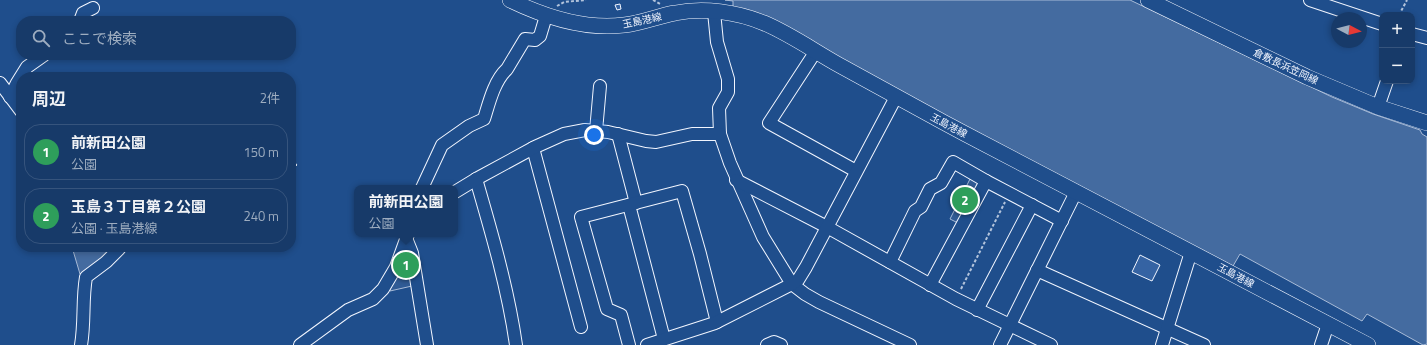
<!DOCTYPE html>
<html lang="ja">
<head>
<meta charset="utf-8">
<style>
  :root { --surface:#173a69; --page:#244571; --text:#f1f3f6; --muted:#9eadc0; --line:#36547d; --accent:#ea580c }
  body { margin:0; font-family:"Titillium Web","Noto Sans JP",sans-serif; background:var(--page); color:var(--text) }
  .controls { position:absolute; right:12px; top:12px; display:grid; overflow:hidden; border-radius:8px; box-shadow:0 2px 6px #0003 }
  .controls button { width:36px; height:36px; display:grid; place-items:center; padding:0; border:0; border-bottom:1px solid var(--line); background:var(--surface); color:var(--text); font:20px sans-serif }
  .compass { position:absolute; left:1331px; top:12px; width:36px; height:36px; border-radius:50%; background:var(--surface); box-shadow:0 2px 6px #0003; rotate:97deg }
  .you { position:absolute; left:594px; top:135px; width:14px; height:14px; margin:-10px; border:3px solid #fff; border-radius:50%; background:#1a73e8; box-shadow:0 0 0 6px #1a73e833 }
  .badge { display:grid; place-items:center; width:26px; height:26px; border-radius:50%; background:var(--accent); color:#fff; font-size:13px; font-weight:700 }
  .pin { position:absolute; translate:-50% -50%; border:2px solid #fff; box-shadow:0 1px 4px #0006 }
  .popup { position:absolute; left:354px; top:185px; width:104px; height:52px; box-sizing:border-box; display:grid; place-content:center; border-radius:8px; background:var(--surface); filter:drop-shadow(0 1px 3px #0005); font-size:13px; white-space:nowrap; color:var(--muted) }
  .popup b { font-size:15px; color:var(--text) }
  .popup::after { content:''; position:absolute; left:50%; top:100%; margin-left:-8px; border:8px solid transparent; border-top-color:var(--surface) }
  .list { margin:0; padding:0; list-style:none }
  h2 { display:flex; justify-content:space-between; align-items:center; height:52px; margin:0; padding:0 16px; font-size:17px }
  h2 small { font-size:13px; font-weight:400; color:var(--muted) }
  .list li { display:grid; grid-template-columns:26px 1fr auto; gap:12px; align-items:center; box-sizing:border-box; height:56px; margin:0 8px 8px; padding:0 8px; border:1px solid var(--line); border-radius:16px }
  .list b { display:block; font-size:15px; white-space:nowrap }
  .list p { margin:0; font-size:13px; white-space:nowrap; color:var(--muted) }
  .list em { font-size:13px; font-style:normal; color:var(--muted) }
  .icon { flex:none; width:22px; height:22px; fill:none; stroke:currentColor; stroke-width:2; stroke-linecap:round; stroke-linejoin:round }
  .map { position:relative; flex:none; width:1427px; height:345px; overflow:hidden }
  .search { position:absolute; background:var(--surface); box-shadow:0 2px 6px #0003; left:16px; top:16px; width:280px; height:44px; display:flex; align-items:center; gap:10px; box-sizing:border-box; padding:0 14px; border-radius:16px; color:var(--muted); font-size:15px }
  .panel { position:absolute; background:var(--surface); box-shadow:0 2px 6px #0003; left:16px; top:72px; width:280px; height:180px; border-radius:16px }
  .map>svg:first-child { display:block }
  .green { fill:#305b95; stroke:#a8bbd7 }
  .water { fill:#446ba0; stroke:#a8bbd7 }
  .building { fill:#3563a3; stroke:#f2f6ff }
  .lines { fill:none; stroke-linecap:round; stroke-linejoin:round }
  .minor-casing { stroke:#f2f6ff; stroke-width:14 }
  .major-casing { stroke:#f2f6ff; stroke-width:16 }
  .path { stroke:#b3c4dc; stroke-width:2; stroke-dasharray:3 2; stroke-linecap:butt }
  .minor { stroke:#1f4e8c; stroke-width:12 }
  .major { stroke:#1f4e8c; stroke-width:15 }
  .labels { text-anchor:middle; stroke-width:3; stroke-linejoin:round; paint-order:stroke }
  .street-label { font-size:10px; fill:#f2f6ff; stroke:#1f4e8c }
</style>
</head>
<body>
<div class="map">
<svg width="1427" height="345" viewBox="0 0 1427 345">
  <rect width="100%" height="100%" fill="#1f4e8c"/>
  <g class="green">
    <polygon points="971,177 980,181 958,223 950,219"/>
    <polygon points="407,256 412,286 390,291 389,287 399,274"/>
  </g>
  <g class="water">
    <polygon points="725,0 1130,0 1332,97 1373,114 1420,130 1422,134 1427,137 1427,344 1423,345 1367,314 1362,321 1240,254 1233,266 733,9 733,1"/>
    <polygon points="72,247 113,247 113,250 80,274"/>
  </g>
  <g class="building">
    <polygon points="620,4 621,9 617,10 615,5"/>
    <polygon points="291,158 297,165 291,170"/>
    <polygon points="1140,255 1160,265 1152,281 1132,272"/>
  </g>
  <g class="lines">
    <defs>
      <g id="minor">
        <polyline points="1310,0 1382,24"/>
        <polyline points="714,12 717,42 728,79 728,92 719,108 720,134 730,163 763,237 792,284 805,294 819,302 910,345"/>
        <polyline points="80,21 83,13 93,8"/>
        <polyline points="1412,34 1427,38"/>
        <polyline points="816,51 769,123 856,171"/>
        <polyline points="0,83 21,111"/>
        <polyline points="10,97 17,83 27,67 44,55"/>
        <polyline points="1378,107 1387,81"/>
        <polyline points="596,131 600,86"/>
        <polyline points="618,134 636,203"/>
        <polyline points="533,148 581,327"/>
        <path d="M476,179C492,234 508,289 516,345"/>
        <polyline points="736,180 827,227 956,299 1051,345"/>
        <path d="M422,188L442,145L469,126L484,119C489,103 494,81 507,69L525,39L535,40L540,36L546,16"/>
        <polyline points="455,192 478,178 535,147 564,134 585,130 608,132 646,141 656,142 692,134 720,134"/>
        <polyline points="629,205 664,339"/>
        <polyline points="406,238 412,253 427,345"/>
        <polyline points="890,262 915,211 921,207 930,189 941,183 953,162 986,181"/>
        <polyline points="1037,270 1204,345"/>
        <polyline points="930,285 986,181 1062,221"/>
        <polyline points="977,310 1032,205"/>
        <path d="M81,345C85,322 82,300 86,277L106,262L119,249L118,247"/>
        <polyline points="300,345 348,310 373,299 383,289 396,267 408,234"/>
        <polyline points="629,345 621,315 607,309 581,217 682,191 700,254 717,322"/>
        <polyline points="647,345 715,323 792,284 798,280 806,267 896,97"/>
        <polyline points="767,345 774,342 781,345"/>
        <polyline points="1000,345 1076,192"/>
        <polyline points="1162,345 1191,252"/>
        <polyline points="1321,345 1328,324"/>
      </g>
      <g id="major">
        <path d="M510,0C545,17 585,30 624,25C642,23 658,16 675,13C704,7 737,12 764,23C790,34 814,51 839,65C873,84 908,103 943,122C1084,197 1226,270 1368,345"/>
        <polyline points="1148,0 1307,77 1378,107 1427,123"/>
      </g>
    </defs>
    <use href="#minor" class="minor-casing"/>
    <use href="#major" class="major-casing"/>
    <g class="path">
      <polyline points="653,0 660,4"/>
      <polyline points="557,6 564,2 586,0"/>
      <polyline points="1399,15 1407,0"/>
      <polyline points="961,289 1005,202"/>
    </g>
    <use href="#minor" class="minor"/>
    <use href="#major" class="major"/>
  </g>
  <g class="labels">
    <g class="street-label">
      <text transform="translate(642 20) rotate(-12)" y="4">玉島港線</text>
      <text transform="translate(1286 66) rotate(25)" y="4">倉敷長浜笠岡線</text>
      <text transform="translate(949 125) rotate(28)" y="4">玉島港線</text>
      <text transform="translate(1236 275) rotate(28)" y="4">玉島港線</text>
    </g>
  </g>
</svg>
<div class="controls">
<button>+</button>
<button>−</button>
</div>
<svg class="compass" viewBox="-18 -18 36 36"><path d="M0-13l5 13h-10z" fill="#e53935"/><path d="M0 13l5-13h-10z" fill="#9eadc0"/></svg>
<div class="you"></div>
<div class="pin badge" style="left:406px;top:265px;background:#2e9e5b">1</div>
<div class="popup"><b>前新田公園</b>公園</div>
<div class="pin badge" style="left:965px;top:200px;background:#2e9e5b">2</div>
<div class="search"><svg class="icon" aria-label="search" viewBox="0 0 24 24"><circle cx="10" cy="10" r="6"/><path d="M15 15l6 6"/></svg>ここで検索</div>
<section class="panel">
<h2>周辺<small>2件</small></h2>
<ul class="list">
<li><span class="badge" style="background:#2e9e5b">1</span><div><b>前新田公園</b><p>公園</p></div><em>150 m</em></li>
<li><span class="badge" style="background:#2e9e5b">2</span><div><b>玉島３丁目第２公園</b><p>公園 · 玉島港線</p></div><em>240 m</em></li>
</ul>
</section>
</div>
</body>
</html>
